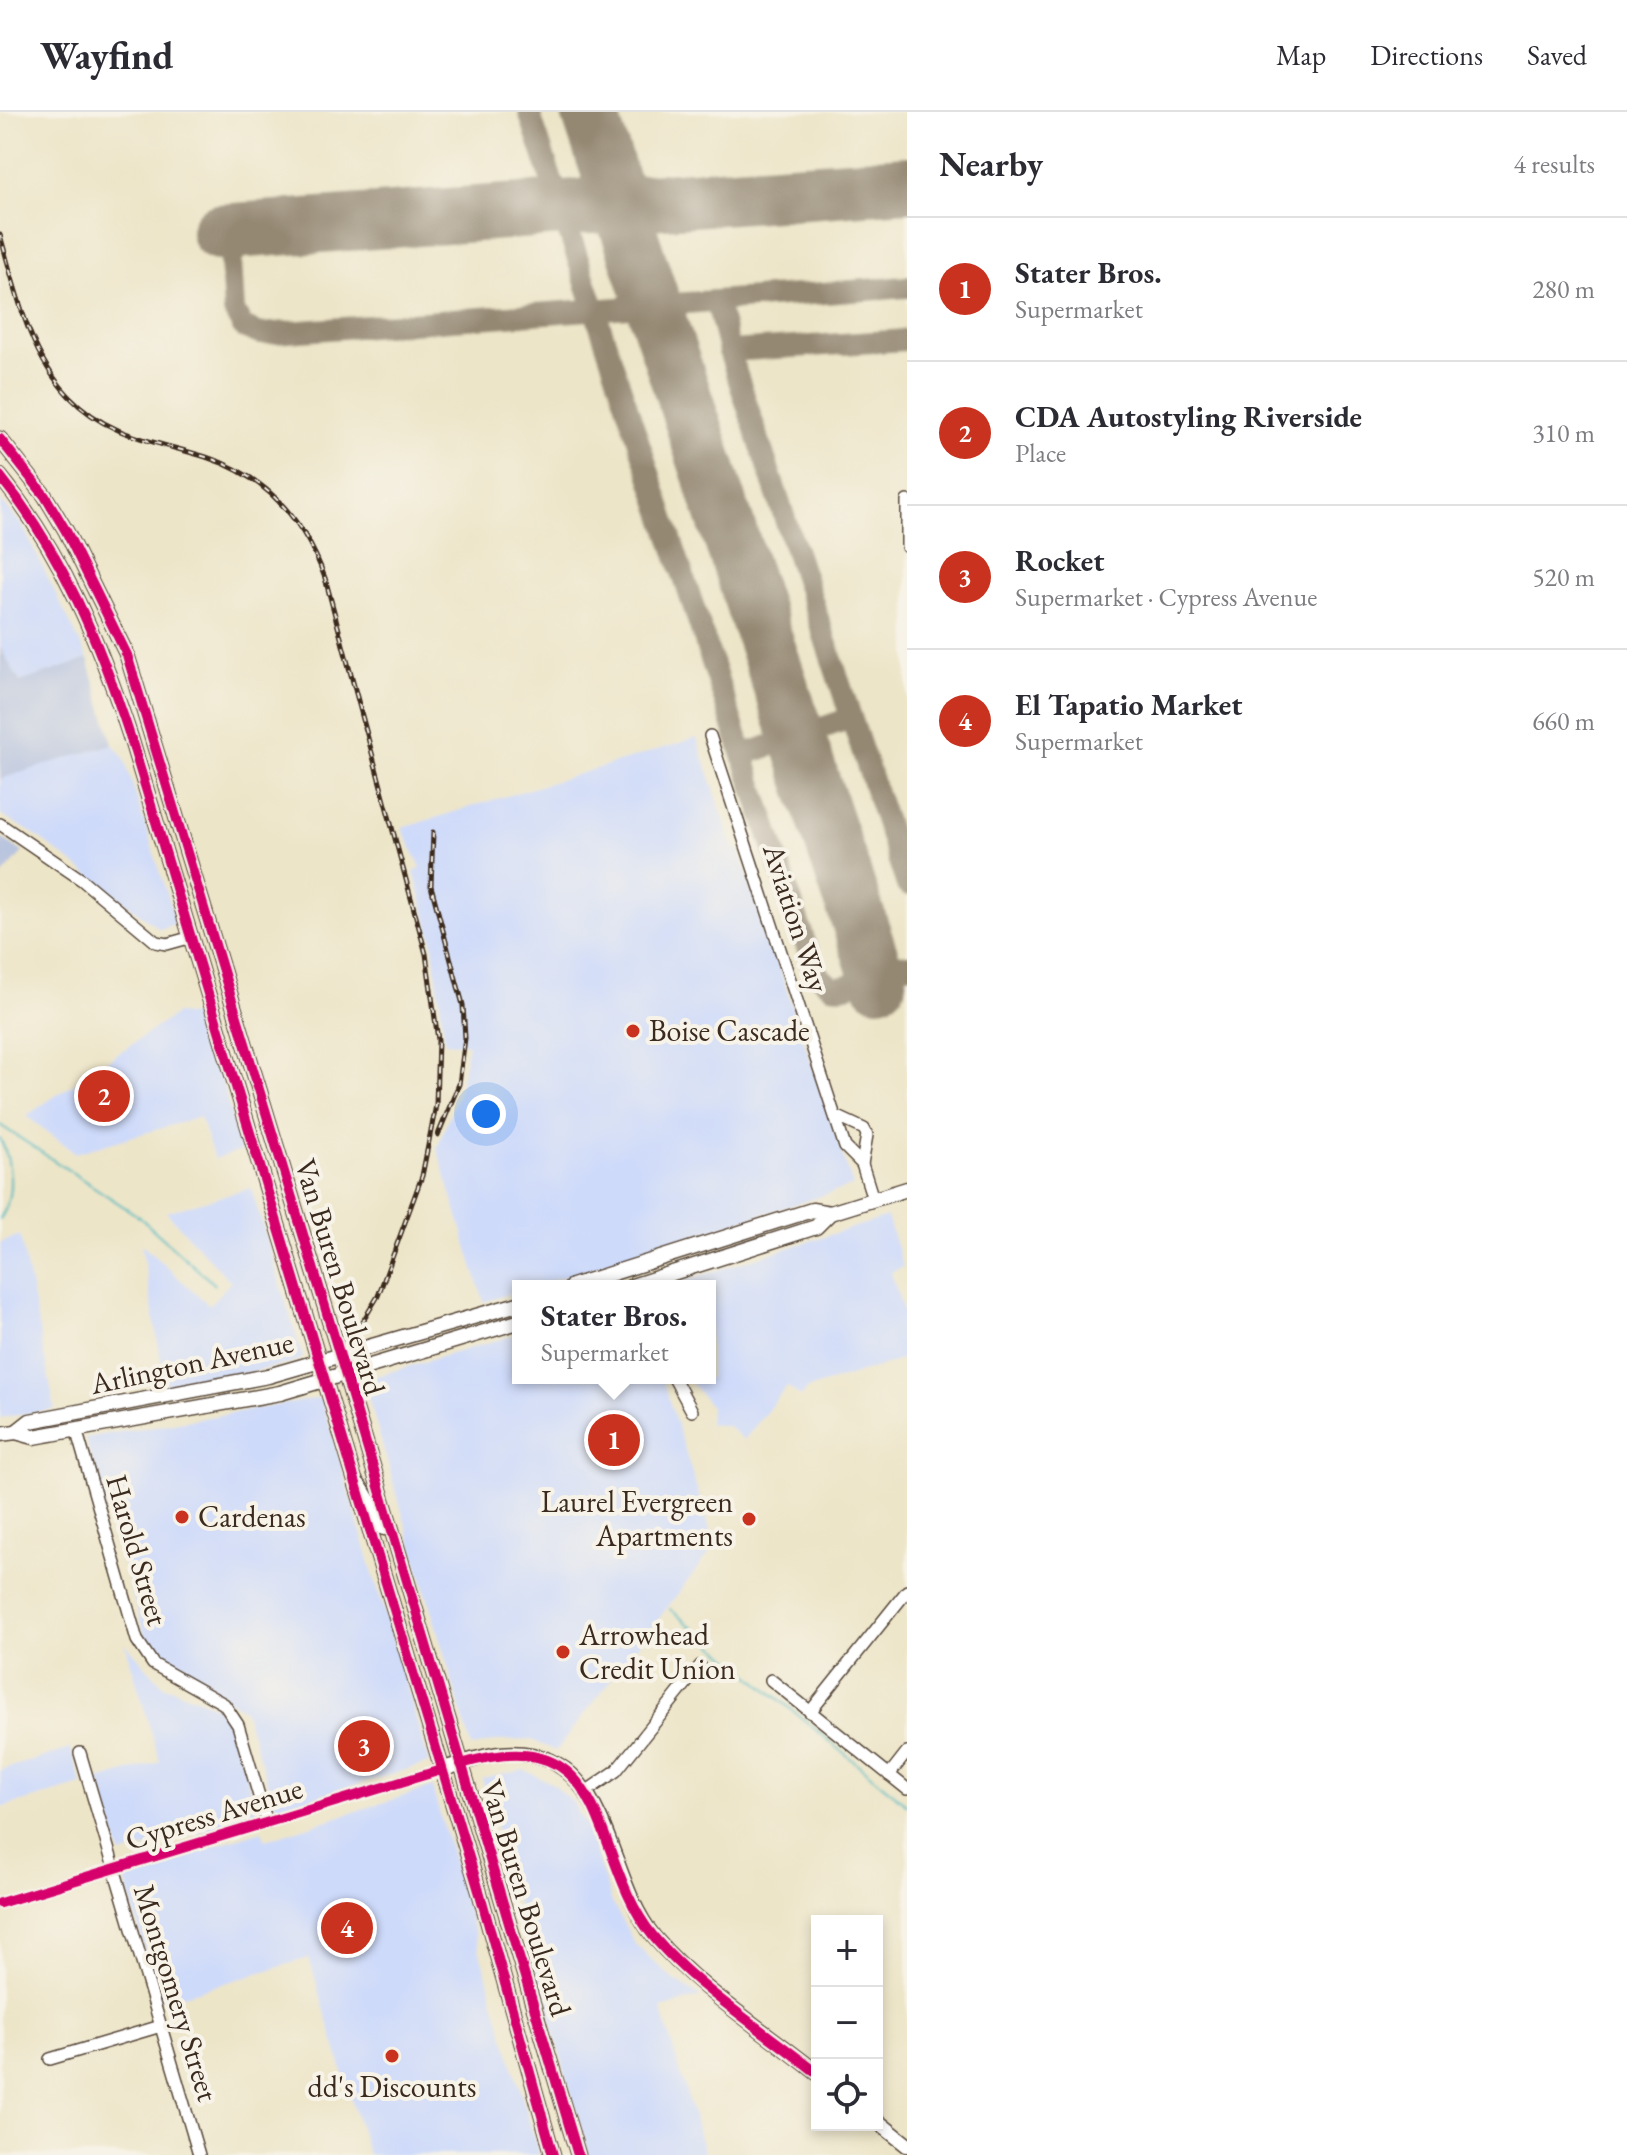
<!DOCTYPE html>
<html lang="en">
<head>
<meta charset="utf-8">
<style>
  :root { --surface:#fff; --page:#f7f7f7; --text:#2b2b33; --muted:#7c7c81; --line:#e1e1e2; --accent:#c8321e }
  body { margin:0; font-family:"EB Garamond",serif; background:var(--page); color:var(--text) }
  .controls { position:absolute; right:24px; bottom:24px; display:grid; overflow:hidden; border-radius:0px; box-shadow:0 4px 12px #0003 }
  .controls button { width:72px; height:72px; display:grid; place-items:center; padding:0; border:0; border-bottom:2px solid var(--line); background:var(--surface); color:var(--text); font:40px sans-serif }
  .you { position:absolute; left:486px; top:1002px; width:28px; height:28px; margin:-20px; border:6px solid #fff; border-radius:50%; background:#1a73e8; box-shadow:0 0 0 12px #1a73e833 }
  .badge { display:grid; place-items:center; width:52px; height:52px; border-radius:50%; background:var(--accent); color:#fff; font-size:26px; font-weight:700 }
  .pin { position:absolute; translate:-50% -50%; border:4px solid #fff; box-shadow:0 2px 8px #0006 }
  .popup { position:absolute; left:512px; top:1168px; width:204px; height:104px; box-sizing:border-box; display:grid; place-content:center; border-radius:0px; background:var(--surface); filter:drop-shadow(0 2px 6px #0005); font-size:26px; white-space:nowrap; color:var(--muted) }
  .popup b { font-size:30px; color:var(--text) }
  .popup::after { content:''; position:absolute; left:50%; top:100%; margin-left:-16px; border:16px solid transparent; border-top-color:var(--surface) }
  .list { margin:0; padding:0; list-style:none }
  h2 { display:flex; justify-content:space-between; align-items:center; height:104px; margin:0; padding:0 32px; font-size:34px }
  h2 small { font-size:26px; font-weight:400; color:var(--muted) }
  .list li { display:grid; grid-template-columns:52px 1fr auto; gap:24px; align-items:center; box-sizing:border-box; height:144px; padding:0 32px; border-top:2px solid var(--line) }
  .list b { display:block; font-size:30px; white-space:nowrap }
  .list p { margin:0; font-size:26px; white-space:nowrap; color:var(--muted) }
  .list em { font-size:26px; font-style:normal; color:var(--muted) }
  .icon { flex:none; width:44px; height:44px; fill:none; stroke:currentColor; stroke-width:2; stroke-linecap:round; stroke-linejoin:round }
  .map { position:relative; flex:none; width:907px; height:2043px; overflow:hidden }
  header { display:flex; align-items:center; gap:48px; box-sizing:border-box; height:112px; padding:0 40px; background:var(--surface); border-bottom:2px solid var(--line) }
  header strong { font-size:38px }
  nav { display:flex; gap:44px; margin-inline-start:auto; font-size:28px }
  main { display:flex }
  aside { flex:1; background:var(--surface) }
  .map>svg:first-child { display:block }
  .built { fill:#cedafa }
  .industrial { fill:#b9c4de }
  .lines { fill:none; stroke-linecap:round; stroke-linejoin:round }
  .stream { stroke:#49b8c0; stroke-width:2 }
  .taxiway { stroke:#948873; stroke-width:22 }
  .runway { stroke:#948873; stroke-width:56 }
  .minor-casing { stroke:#564638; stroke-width:14 }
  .major-casing { stroke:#564638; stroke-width:17 }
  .minor { stroke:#fff; stroke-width:11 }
  .major { stroke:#fff; stroke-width:14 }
  .rail-casing { stroke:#3b2a1e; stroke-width:5 }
  .rail { stroke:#f7f3e8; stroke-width:2; stroke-dasharray:6; stroke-linecap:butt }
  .cycleway-casing { stroke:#f7f3e8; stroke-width:15 }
  .cycleway { stroke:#d6006c; stroke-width:10 }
  .poi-dot { fill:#c8321e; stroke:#f7f3e8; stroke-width:3 }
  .labels { text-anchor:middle; stroke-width:8; stroke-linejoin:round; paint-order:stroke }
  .street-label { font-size:30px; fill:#3b2a1e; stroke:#f7f3e8 }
  .poi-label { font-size:30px; fill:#3b2a1e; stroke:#f7f3e8; text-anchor:start }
</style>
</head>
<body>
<header>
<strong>Wayfind</strong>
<nav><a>Map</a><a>Directions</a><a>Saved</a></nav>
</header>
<main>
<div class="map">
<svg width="907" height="2043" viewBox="0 0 907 2043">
  <rect width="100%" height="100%" fill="#f7f3e8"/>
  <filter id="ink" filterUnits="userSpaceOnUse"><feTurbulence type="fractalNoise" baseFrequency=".0125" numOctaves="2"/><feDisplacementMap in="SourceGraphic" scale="16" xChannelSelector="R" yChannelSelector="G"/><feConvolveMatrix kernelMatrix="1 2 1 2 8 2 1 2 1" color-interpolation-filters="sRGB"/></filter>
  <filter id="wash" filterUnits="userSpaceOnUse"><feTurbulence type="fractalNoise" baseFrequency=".006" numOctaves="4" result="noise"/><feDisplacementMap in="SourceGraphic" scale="32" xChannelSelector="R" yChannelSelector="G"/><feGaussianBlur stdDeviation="1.8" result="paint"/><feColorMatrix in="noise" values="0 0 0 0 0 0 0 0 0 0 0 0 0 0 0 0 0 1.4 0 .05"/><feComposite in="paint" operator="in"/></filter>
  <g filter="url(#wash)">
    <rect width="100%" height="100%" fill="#ede5c8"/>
    <g class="built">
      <polygon points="0,388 22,413 88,547 20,570 0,535"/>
      <polygon points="697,626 734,738 739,737 853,1074 535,1174 518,1174 518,1179 484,1190 437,1036 458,982 468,932 445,930 432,827 414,760 421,756 402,716"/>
      <polygon points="113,632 124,646 176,811 160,817 31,720 0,703 0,663"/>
      <polygon points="176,902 204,905 241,1039 214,1047 200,1005 76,1041 26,1004"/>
      <polygon points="251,1076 303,1246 290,1252 166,1277 141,1132 209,1193 231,1170 166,1100"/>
      <polygon points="887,1105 903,1155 891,1160 907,1212 907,1246 807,1277 801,1285 787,1274 744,1328 728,1314 709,1312 710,1294 687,1266 710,1266 710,1174 667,1174"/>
      <polygon points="20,1123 55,1297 0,1306 0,1131"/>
      <polygon points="518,1222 518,1266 662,1266 715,1434 556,1639 532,1628 495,1629 472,1636 363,1268"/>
      <polygon points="321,1286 429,1651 276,1697 244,1597 160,1547 146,1528 85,1326"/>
      <polygon points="125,1531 163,1573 216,1594 226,1606 235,1624 258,1703 121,1743 99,1668 160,1650"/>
      <polygon points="71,1637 82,1673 0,1696 0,1658"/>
      <polygon points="524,1658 555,1673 573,1691 585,1711 612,1790 635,1832 673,1867 701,1885 661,1896 705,2043 589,2043 482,1667"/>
      <polygon points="432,1675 539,2043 368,2043 309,1846 168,1888 158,1885 124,1765 127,1760 262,1719 266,1728"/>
    </g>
    <g class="industrial">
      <polygon points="0,535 20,570 88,547 113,632 0,667"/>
      <polygon points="0,725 23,740 0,766"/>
    </g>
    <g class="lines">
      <g class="stream">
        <polyline points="0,1013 138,1104 215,1173"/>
        <path d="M0,1027C12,1049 15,1085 0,1107"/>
        <polyline points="670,1497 907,1693"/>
      </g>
      <g class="taxiway">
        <path d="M529,0L815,860L831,874C858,879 864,860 869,838L891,852L907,853"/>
        <polyline points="248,117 231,148 234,199 243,215 260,222 907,175"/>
        <polyline points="717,191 729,239 907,773"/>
        <polyline points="729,239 907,228"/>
        <polyline points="743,643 851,606"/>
      </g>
      <g class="runway">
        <polyline points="589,0 879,869"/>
        <polyline points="219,120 907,72"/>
      </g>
    </g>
  </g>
  <g filter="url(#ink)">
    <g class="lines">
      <defs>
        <g id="minor">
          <polyline points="907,389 907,435"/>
          <polyline points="710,624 845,1035 862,1052"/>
          <polyline points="0,712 82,768 156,830 167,832 192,825"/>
          <polyline points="836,1004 864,1017 867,1023 862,1052 873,1087"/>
          <polyline points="674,1266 692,1299"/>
          <polyline points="76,1317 137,1528 153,1552 224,1592 238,1613 267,1711"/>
          <polyline points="771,1568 907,1677"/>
          <polyline points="810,1600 907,1479"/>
          <polyline points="80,1641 199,2043"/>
          <polyline points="889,1663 907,1640"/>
          <polyline points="587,1679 616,1659 700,1554"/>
          <polyline points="0,1791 441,1658"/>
          <polyline points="50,1947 161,1914"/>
        </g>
        <g id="major">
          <polyline points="0,327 45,384 66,419 127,543 340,1244 578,2043"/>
          <path d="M0,364C63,442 100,532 131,627L480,1782L553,2043"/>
          <polyline points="572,1174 812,1098 830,1101"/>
          <polyline points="632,1174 816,1115 830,1101 907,1077"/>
          <polyline points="16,1320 30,1309 268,1264 518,1192"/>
          <polyline points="0,1322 16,1320 34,1325 280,1281 518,1210"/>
          <path d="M356,1370C370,1384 371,1402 384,1416"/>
          <path d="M441,1658C460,1652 480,1644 500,1642C612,1631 601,1760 654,1825C697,1876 765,1919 817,1961"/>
          <polyline points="877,2009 907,2033"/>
        </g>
      </defs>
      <use href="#minor" class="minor-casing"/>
      <use href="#major" class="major-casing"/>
      <use href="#minor" class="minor"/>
      <use href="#major" class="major"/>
      <defs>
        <g id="rail">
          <path d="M0,123C16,178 28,241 69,284C108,325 155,329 206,345C266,364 304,408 325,466L426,842L438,928L436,993L422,1064L378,1184L357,1219"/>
          <polyline points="433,720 431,774 463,893 465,926 459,972 438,1023"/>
        </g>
      </defs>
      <use href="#rail" class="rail-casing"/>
      <use href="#rail" class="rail"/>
      <defs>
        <g id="cycleway">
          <polyline points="0,327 45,384 66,419 127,543 340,1244 578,2043"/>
          <path d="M0,364C63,442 100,532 131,627L480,1782L553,2043"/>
          <path d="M461,1652C616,1606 587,1742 653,1824C694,1874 766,1920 817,1961"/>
          <polyline points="0,1791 441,1658"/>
        </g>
      </defs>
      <use href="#cycleway" class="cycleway-casing"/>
      <use href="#cycleway" class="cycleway"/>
    </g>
  </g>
  <g class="poi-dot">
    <circle cx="633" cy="919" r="8"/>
    <circle cx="182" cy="1405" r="8"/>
    <circle cx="749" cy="1407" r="8"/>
    <circle cx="563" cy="1540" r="8"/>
    <circle cx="392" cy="1944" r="8"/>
  </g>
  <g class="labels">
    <g class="street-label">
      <text transform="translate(796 806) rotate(72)" y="10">Aviation Way</text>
      <text transform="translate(340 1165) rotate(73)" y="10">Van Buren Boulevard</text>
      <text transform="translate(192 1251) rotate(-12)" y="10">Arlington Avenue</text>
      <text transform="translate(137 1438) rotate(74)" y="10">Harold Street</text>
      <text transform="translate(214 1702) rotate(-17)" y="10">Cypress Avenue</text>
      <text transform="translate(526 1786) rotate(73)" y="10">Van Buren Boulevard</text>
      <text transform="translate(176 1881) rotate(73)" y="10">Montgomery Street</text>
    </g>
    <g class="poi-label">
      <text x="649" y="929">Boise Cascade</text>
      <text x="733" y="1400" text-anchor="end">Laurel Evergreen<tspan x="733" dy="34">Apartments</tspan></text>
      <text x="198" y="1415">Cardenas</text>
      <text x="579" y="1533">Arrowhead<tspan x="579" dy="34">Credit Union</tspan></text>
      <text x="392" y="1985" text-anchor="middle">dd's Discounts</text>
    </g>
  </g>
</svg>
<div class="controls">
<button>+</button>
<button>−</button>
<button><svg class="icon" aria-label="locate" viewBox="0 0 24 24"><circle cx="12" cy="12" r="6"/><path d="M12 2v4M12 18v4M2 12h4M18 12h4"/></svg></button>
</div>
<div class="you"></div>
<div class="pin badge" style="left:614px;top:1328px">1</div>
<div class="popup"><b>Stater Bros.</b>Supermarket</div>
<div class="pin badge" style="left:104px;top:984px">2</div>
<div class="pin badge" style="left:364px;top:1634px">3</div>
<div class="pin badge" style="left:347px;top:1816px">4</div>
</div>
<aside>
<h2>Nearby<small>4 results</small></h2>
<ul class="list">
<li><span class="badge">1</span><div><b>Stater Bros.</b><p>Supermarket</p></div><em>280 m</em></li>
<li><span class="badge">2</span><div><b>CDA Autostyling Riverside</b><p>Place</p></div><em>310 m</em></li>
<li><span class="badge">3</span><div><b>Rocket</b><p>Supermarket · Cypress Avenue</p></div><em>520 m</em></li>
<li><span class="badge">4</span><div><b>El Tapatio Market</b><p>Supermarket</p></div><em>660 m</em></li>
</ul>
</aside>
</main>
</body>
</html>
